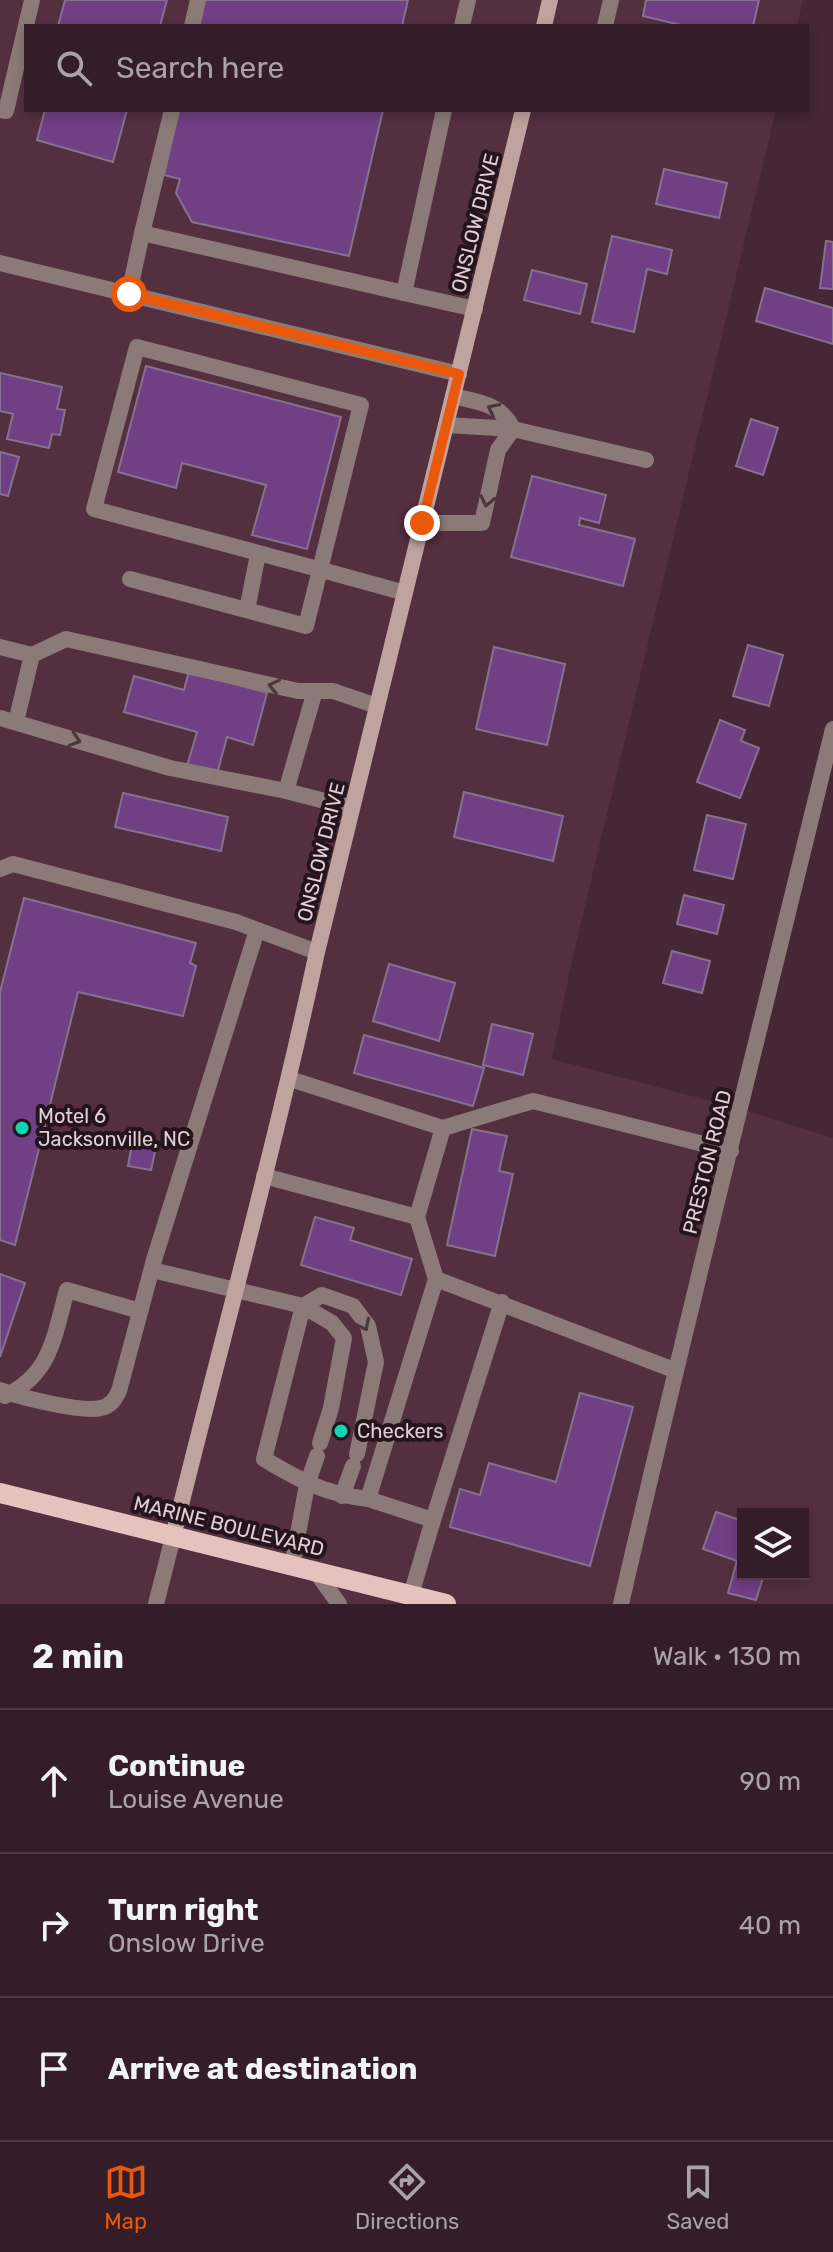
<!DOCTYPE html>
<html lang="en">
<head>
<meta charset="utf-8">
<style>
  :root { --surface:#341d28; --page:#3c2630; --text:#f1f3f6; --muted:#a9a2a8; --line:#4e3b45; --accent:#ea580c }
  body { margin:0; font-family:Rubik,sans-serif; background:var(--page); color:var(--text) }
  .controls { position:absolute; right:24px; bottom:24px; display:grid; overflow:hidden; border-radius:0px; box-shadow:0 4px 12px #0003 }
  .controls button { width:72px; height:72px; display:grid; place-items:center; padding:0; border:0; border-bottom:2px solid var(--line); background:var(--surface); color:var(--text); font:40px sans-serif }
  .stop { position:absolute; width:24px; height:24px; margin:-18px; border:6px solid #ea580c; border-radius:50%; background:#fff }
  .stop.end { background:#ea580c; border-color:#fff; box-shadow:0 2px 8px #0008 }
  .list { margin:0; padding:0; list-style:none }
  h2 { display:flex; justify-content:space-between; align-items:center; height:104px; margin:0; padding:0 32px; font-size:34px }
  h2 small { font-size:26px; font-weight:400; color:var(--muted) }
  .list li { display:grid; grid-template-columns:52px 1fr auto; gap:24px; align-items:center; box-sizing:border-box; height:144px; padding:0 32px; border-top:2px solid var(--line) }
  .list b { display:block; font-size:30px; white-space:nowrap }
  .list p { margin:0; font-size:26px; white-space:nowrap; color:var(--muted) }
  .list em { font-size:26px; font-style:normal; color:var(--muted) }
  .icon { flex:none; width:44px; height:44px; fill:none; stroke:currentColor; stroke-width:2; stroke-linecap:round; stroke-linejoin:round }
  .map { position:relative; flex:none; width:833px; height:1604px; overflow:hidden }
  .search { position:absolute; background:var(--surface); box-shadow:0 4px 12px #0003; left:24px; right:24px; top:24px; height:88px; display:flex; align-items:center; gap:20px; box-sizing:border-box; padding:0 28px; border-radius:0px; color:var(--muted); font-size:30px }
  .sheet { height:536px; background:var(--surface) }
  nav { display:flex; justify-content:space-around; align-items:center; box-sizing:border-box; height:112px; border-top:2px solid var(--line); background:var(--surface); font-size:22px; color:var(--muted) }
  nav a { display:grid; justify-items:center; gap:4px }
  nav .on { color:var(--accent) }
  .map>svg:first-child { display:block }
  .built { fill:#542f40; fill-rule:evenodd }
  .building { fill:#713f83; stroke:#86728f; stroke-width:2 }
  .lines { fill:none; stroke-linecap:round; stroke-linejoin:round }
  .service { stroke:#8c7a78; stroke-width:16 }
  .minor { stroke:#8c7a78; stroke-width:16 }
  .tertiary { stroke:#8c7a78; stroke-width:16 }
  .secondary { stroke:#bfa39f; stroke-width:16 }
  .primary { stroke:#e6c2be; stroke-width:20 }
  .oneway { stroke:#48383c }
  .route { stroke:#ea580c; stroke-width:10 }
  .poi-dot { fill:#0ed5b5; stroke:#23151b; stroke-width:3 }
  .labels { text-anchor:middle; stroke-width:8; stroke-linejoin:round; paint-order:stroke }
  .street-label { font-size:20px; fill:#e2ced6; stroke:#23151b }
  .poi-label { font-size:20px; fill:#e2ced6; stroke:#23151b; text-anchor:start }
</style>
</head>
<body>
<div class="map">
<svg width="833" height="1604" viewBox="0 0 833 1604">
  <rect width="100%" height="100%" fill="#452735"/>
  <path class="built" d="M0,0H803L797,26H26V110H776L573,956L552,1059L741,1109L833,1138V1604H0ZM743,1514H803V1574H743Z"/>
  <g class="building">
    <polygon points="65,0 167,0 160,26 58,26"/>
    <polygon points="205,0 408,0 402,26 199,26"/>
    <polygon points="646,0 759,0 753,26 685,26 643,16"/>
    <polygon points="45,110 127,110 113,162 37,140"/>
    <polygon points="179,110 383,110 349,256 192,222 176,193 180,179 164,175"/>
    <polygon points="664,169 727,183 719,218 656,204"/>
    <polygon points="612,236 672,250 667,274 647,269 634,332 592,322"/>
    <polygon points="826,241 833,242 833,289 820,288"/>
    <polygon points="532,270 587,284 580,314 524,300"/>
    <polygon points="765,288 833,308 833,344 756,321"/>
    <polygon points="146,366 341,417 307,549 252,535 266,485 182,463 176,488 118,472"/>
    <polygon points="0,373 62,387 57,409 65,410 60,435 52,434 49,448 7,439 13,414 0,411"/>
    <polygon points="751,419 778,428 763,475 736,466"/>
    <polygon points="0,452 19,457 8,496 0,494"/>
    <polygon points="532,476 606,495 599,523 580,518 579,525 635,539 623,586 511,557"/>
    <polygon points="748,645 783,655 769,706 733,696"/>
    <polygon points="494,647 565,664 547,745 476,729"/>
    <polygon points="189,671 267,693 253,745 227,737 217,774 187,766 197,732 124,712 134,676 184,690"/>
    <polygon points="720,720 745,730 741,741 759,748 740,798 697,782"/>
    <polygon points="464,792 563,816 553,861 454,837"/>
    <polygon points="123,793 228,817 221,851 115,827"/>
    <polygon points="707,815 746,824 733,879 694,870"/>
    <polygon points="684,895 724,905 717,934 677,924"/>
    <polygon points="24,898 196,943 190,963 196,966 183,1016 78,992 15,1245 0,1240 0,992"/>
    <polygon points="672,951 710,961 702,993 663,983"/>
    <polygon points="389,964 455,983 439,1041 373,1021"/>
    <polygon points="492,1024 533,1034 523,1075 483,1065"/>
    <polygon points="364,1035 484,1068 473,1106 354,1073"/>
    <polygon points="472,1129 507,1136 499,1171 513,1174 495,1256 447,1245"/>
    <polygon points="133,1138 157,1142 151,1170 128,1166"/>
    <polygon points="315,1217 354,1228 350,1240 412,1259 401,1295 301,1265"/>
    <polygon points="0,1274 25,1283 0,1357"/>
    <polygon points="580,1393 633,1407 590,1566 450,1527 460,1489 480,1495 489,1463 556,1482"/>
    <polygon points="716,1512 743,1521 743,1574 764,1574 756,1600 728,1593 737,1561 703,1549"/>
  </g>
  <g class="lines">
    <g class="service">
      <polyline points="192,26 198,0"/>
      <polyline points="462,26 468,0"/>
      <polyline points="605,26 611,0"/>
      <polyline points="0,110 6,111 32,0"/>
      <polyline points="142,233 172,110"/>
      <polyline points="404,293 475,309"/>
      <polyline points="129,294 142,233 404,293 444,110"/>
      <path d="M446,425L513,429C502,404 478,402 453,396"/>
      <polyline points="422,523 482,523 498,450 513,429 646,460"/>
      <path d="M130,579L306,626L361,405L137,347L94,509C198,537 302,564 405,593"/>
      <polyline points="247,610 258,554"/>
      <polyline points="0,647 32,655 66,639 298,691 333,691 377,706"/>
      <polyline points="0,718 170,768 286,791 352,808"/>
      <polyline points="16,722 32,655"/>
      <polyline points="286,791 315,691"/>
      <polyline points="0,869 13,864 236,922 317,952"/>
      <polyline points="290,1079 443,1128 417,1217"/>
      <polyline points="443,1128 533,1101 731,1151"/>
      <polyline points="264,1176 417,1217 436,1279 368,1499 433,1520 411,1595"/>
      <path d="M152,1270L303,1306L264,1459C301,1481 325,1494 368,1499"/>
      <polyline points="436,1279 674,1370"/>
      <path d="M0,1390C20,1397 82,1413 101,1408C111,1406 115,1399 119,1391L154,1260L257,930"/>
      <path d="M5,1396C52,1374 54,1335 67,1290L140,1311"/>
      <polyline points="320,1443 331,1408 344,1338 332,1323 303,1306 322,1295 353,1306 368,1326 376,1362 357,1454"/>
      <polyline points="342,1496 353,1466"/>
      <polyline points="433,1520 502,1302"/>
      <polyline points="292,1566 307,1485 317,1456"/>
      <polyline points="316,1572 339,1604"/>
    </g>
    <g class="minor">
      <polyline points="0,263 459,374"/>
      <path d="M621,1604C688,1312 762,1021 833,729"/>
    </g>
    <polyline class="tertiary" points="156,1604 173,1537"/>
    <g class="secondary">
      <polyline points="544,26 550,0"/>
      <path d="M173,1537C221,1342 275,1148 317,952L523,110"/>
    </g>
    <polyline class="primary" points="0,1493 446,1604"/>
  </g>
  <defs><path id="oneway-chevron" d="M-2-3.5L2.5 0L-2 3.5" fill="none" stroke-width="1.6" stroke-linecap="round" stroke-linejoin="round" transform="scale(2)"/></defs>
  <g class="oneway">
    <use href="#oneway-chevron" transform="translate(493 409) rotate(-153)"/>
    <use href="#oneway-chevron" transform="translate(487 501) rotate(102)"/>
    <use href="#oneway-chevron" transform="translate(274 686) rotate(-167)"/>
    <use href="#oneway-chevron" transform="translate(75 740) rotate(17)"/>
    <use href="#oneway-chevron" transform="translate(364 1325) rotate(63)"/>
  </g>
  <g class="lines">
    <polyline class="route" points="129,294 459,374 422,523"/>
  </g>
  <g class="poi-dot">
    <circle cx="22" cy="1128" r="8"/>
    <circle cx="341" cy="1431" r="8"/>
  </g>
  <g class="labels">
    <g class="street-label">
      <text transform="translate(475 223) rotate(-76)" y="7">ONSLOW DRIVE</text>
      <text transform="translate(321 852) rotate(-76)" y="7">ONSLOW DRIVE</text>
      <text transform="translate(707 1162) rotate(-76)" y="7">PRESTON ROAD</text>
      <text transform="translate(229 1526) rotate(14)" y="7">MARINE BOULEVARD</text>
    </g>
    <g class="poi-label">
      <text x="38" y="1123">Motel 6<tspan x="38" dy="23">Jacksonville, NC</tspan></text>
      <text x="357" y="1438">Checkers</text>
    </g>
  </g>
</svg>
<div class="controls">
<button><svg class="icon" aria-label="layers" viewBox="0 0 24 24"><path d="M12 4l9 5-9 5-9-5zM3 14l9 5 9-5"/></svg></button>
</div>
<div class="stop" style="left:129px;top:294px"></div>
<div class="stop end" style="left:422px;top:523px"></div>
<div class="search"><svg class="icon" aria-label="search" viewBox="0 0 24 24"><circle cx="10" cy="10" r="6"/><path d="M15 15l6 6"/></svg>Search here</div>
</div>
<section class="sheet">
<h2>2 min<small>Walk · 130 m</small></h2>
<ul class="list">
<li><svg class="icon" aria-label="ahead" viewBox="0 0 24 24"><path d="M12 20V5M6 11l6-6 6 6"/></svg><div><b>Continue</b><p>Louise Avenue</p></div><em>90 m</em></li>
<li><svg class="icon" aria-label="right" viewBox="0 0 24 24"><path d="M7 20v-9h11M14 6l5 5-5 5"/></svg><div><b>Turn right</b><p>Onslow Drive</p></div><em>40 m</em></li>
<li><svg class="icon" aria-label="arrive" viewBox="0 0 24 24"><path d="M6 21V4h12l-3 4 3 4H6"/></svg><div><b>Arrive at destination</b></div></li>
</ul>
</section>
<nav>
<a class="on"><svg class="icon" aria-label="map" viewBox="0 0 24 24"><path d="M3 6l6-2 6 2 6-2v14l-6 2-6-2-6 2zM9 4v14M15 6v14"/></svg>Map</a>
<a><svg class="icon" aria-label="directions" viewBox="0 0 24 24"><path d="M12 3l9 9-9 9-9-9zM9 14v-3h6M13 9l2 2-2 2"/></svg>Directions</a>
<a><svg class="icon" aria-label="saved" viewBox="0 0 24 24"><path d="M7 4h10v16l-5-4-5 4z"/></svg>Saved</a>
</nav>
</body>
</html>
